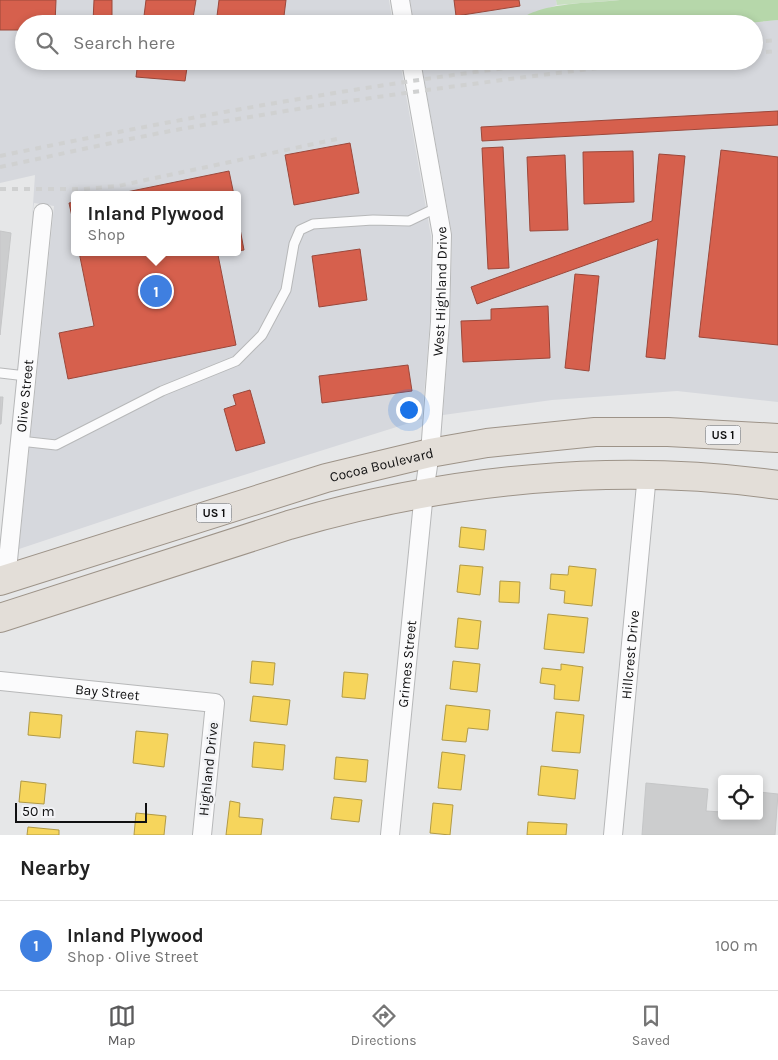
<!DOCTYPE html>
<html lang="en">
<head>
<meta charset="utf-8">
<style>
  :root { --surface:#fff; --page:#f6f6f6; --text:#222; --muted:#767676; --line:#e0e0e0; --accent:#5b5b5c }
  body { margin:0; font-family:Karla,sans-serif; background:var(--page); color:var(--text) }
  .controls { position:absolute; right:15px; bottom:15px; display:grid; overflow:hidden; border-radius:5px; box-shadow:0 2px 8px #0003 }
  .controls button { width:45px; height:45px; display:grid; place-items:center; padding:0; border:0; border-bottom:1px solid var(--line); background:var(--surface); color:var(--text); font:25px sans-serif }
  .scale { position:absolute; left:15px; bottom:12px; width:132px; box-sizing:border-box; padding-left:5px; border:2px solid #101011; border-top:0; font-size:14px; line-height:18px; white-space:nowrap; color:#101011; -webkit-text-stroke:4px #f2f3f6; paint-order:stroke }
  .you { position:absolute; left:408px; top:409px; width:18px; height:18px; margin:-12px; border:4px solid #fff; border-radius:50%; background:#1a73e8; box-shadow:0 0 0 8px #1a73e833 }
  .badge { display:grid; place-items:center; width:32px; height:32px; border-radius:50%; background:var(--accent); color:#fff; font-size:16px; font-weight:700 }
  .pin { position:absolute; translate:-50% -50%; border:2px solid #fff; box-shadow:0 1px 5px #0006 }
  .popup { position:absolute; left:71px; top:191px; width:170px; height:65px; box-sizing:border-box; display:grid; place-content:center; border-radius:5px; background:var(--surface); filter:drop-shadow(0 1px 4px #0005); font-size:16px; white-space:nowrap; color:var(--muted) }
  .popup b { font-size:19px; color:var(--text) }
  .popup::after { content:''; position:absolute; left:50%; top:100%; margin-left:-10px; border:10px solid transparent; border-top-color:var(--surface) }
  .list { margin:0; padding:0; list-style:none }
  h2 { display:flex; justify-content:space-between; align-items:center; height:65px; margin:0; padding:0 20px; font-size:21px }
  h2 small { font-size:16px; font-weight:400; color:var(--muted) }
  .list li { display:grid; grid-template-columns:32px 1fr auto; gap:15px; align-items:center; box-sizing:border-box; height:90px; padding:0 20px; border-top:1px solid var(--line) }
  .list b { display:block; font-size:19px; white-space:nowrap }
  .list p { margin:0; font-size:16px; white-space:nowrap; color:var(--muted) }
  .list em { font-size:16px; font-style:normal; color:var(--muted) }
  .icon { flex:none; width:28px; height:28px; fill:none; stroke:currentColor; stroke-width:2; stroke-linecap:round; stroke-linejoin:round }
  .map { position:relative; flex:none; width:778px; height:835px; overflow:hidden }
  .search { position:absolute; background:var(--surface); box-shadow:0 2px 8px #0003; left:15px; right:15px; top:15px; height:55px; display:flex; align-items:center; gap:12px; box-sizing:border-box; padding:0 18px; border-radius:28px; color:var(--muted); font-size:19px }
  .sheet { height:155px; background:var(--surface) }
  nav { display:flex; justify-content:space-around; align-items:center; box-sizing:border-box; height:70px; border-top:1px solid var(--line); background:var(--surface); font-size:14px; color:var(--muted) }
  nav a { display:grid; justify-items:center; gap:2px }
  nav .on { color:var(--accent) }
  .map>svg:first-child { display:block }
  .built { fill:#d6d8dd; fill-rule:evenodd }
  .green { fill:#c8e0c0 }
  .forest { fill:#b6d7aa }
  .homes { fill:#f6d55c; stroke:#b19a46 }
  .shops { fill:#d6604d; stroke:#9b483b }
  .building { fill:#cccdce; stroke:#c5c6c7 }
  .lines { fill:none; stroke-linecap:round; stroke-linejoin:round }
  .service-casing { stroke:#b7b8b9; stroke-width:11 }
  .minor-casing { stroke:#b7b8b9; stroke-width:20 }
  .primary-casing { stroke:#9d9388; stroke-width:30 }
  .service { stroke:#fbfbfc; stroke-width:9 }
  .minor { stroke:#fbfbfc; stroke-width:18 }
  .primary { stroke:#e3ded8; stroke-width:28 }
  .rail { stroke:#d0d1d1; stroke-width:4; stroke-dasharray:6 6; stroke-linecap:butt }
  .labels { text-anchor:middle; stroke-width:5; stroke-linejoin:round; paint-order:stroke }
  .shield { fill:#f2f3f6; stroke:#545456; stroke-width:1 }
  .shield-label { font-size:12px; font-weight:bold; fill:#101011 }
  .street-label { font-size:14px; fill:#101011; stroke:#f2f3f6 }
</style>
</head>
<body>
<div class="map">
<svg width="778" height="835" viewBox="0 0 778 835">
  <rect width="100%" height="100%" fill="#e6e7e8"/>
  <g class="built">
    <path d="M0,0H389L393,24H24V61H400L431,236L430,321L422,419L196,490L19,549L54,206L34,203L32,219L35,175L0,183ZM75,195H237V252H75Z"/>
    <polygon points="410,0 556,0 557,5 521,18 517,24 414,24"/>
    <polygon points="778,20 778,402 677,391 552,400 443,415 450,322 452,234 421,61 754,61 754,24 738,24"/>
  </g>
  <polygon class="green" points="556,0 620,0 557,5"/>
  <path class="forest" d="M620,0H778V20L738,24H517C531,2 596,3 620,0Z"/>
  <g class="homes">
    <polygon points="461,527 486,530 484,550 459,547"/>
    <polygon points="460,565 483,567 480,595 457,592"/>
    <polygon points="569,566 596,569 592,606 564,603 565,591 550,589 551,574 568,575"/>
    <polygon points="500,581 520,582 519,603 499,602"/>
    <polygon points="548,614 588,618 584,653 544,649"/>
    <polygon points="458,618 481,621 478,649 455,647"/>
    <polygon points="252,661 275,663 273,685 250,683"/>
    <polygon points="453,661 480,664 477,692 450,689"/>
    <polygon points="561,664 583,667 579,701 554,699 555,685 540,683 542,668 561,670"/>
    <polygon points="344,672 368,674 365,699 342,697"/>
    <polygon points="253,696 290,700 287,725 250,721"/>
    <polygon points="446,705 490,710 488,730 468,728 466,742 442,740"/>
    <polygon points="30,712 62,715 60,738 28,735"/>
    <polygon points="556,712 584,715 580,753 552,751"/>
    <polygon points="136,731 168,734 164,767 133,763"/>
    <polygon points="254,742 285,745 283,770 252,767"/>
    <polygon points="442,752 465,755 461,790 438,788"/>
    <polygon points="336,757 368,760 366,782 334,779"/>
    <polygon points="541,766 578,770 575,799 538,795"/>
    <polygon points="21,781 46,784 44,804 19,802"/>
    <polygon points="334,797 362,800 359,822 331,819"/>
    <polygon points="230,801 240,803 239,817 263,819 261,835 226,835"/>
    <polygon points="433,803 453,805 450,835 430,833"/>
    <polygon points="136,813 166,816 164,835 134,835"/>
    <polygon points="528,822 567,824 566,835 527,835"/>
    <polygon points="28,827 59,830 59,835 27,835"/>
  </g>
  <g class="shops">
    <polygon points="0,0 56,0 55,24 24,24 24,30 0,30"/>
    <polygon points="94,0 112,0 112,22 93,22"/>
    <polygon points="146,0 196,0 192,24 143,24"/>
    <polygon points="219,0 286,0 283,24 216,24"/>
    <polygon points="454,0 519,0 520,6 456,16"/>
    <polygon points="138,61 188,61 185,81 136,77"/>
    <polygon points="778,111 778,125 482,141 481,127"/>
    <polygon points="350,143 359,193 294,205 285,155"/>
    <polygon points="503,147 509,268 488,269 482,148"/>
    <polygon points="721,150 778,157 778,345 699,337"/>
    <polygon points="633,151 634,202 584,204 583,152"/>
    <polygon points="659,154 685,156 665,359 646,357 658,239 477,304 471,287 652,221"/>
    <polygon points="565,155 568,230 530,231 527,157"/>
    <polygon points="229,171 234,195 112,195"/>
    <polygon points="75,202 75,230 69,203"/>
    <polygon points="237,213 244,250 237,251"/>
    <polygon points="360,249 367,300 319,307 312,256"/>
    <polygon points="79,252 231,252 218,255 236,345 68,379 59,333 94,326"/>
    <polygon points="575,274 599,276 589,371 565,368"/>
    <polygon points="548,306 550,358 463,362 461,321 491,320 491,309"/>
    <polygon points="408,365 412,391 322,403 319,376"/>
    <polygon points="250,390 265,443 236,451 224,409 236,405 233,395"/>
  </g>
  <g class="building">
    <polygon points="0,231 11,233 0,335"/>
    <polygon points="0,397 3,397 1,424 0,424"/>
    <polygon points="646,783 708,789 706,811 722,812 722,816 759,816 759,792 778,794 775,835 642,835"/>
  </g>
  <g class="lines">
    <defs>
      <g id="service">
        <polyline points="0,373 26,376"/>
        <polyline points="20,441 56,445 162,391 236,361 262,335 286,290 294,244 300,230 313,224 373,220 409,221 436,208"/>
      </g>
      <g id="minor">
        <polyline points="400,0 404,24"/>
        <path id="s1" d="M6,580L43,213"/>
        <path id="s2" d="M0,681L215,703L202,835"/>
        <path id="s3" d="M390,835L424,492L430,453L440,322L442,235L411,61"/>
        <path id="s4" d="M613,835L647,474"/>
      </g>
      <g id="primary">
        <path id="s5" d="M0,581L326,478L430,453L487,443L595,432H668L778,438"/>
        <path d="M0,618L289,525C447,479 615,462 778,485"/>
      </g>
    </defs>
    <use href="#service" class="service-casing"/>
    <use href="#minor" class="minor-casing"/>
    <use href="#primary" class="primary-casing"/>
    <use href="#service" class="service"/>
    <use href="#minor" class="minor"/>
    <use href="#primary" class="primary"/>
    <g class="rail">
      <polyline points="754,42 778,40"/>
      <polyline points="754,53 778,51"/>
      <path d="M0,156C187,117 373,83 563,61"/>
      <path d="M0,167C71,152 143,135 215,123C361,97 508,79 656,61"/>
      <polyline points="0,189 83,189 118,186 337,139"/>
    </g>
  </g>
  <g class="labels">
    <g class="shield">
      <rect x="705.5" y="425.5" width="35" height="19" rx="4"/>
      <rect x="196.5" y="503.5" width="35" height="19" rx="4"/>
    </g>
    <g class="shield-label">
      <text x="723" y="439">US 1</text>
      <text x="214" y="517">US 1</text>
    </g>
    <g class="street-label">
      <text dy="5" stroke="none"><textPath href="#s3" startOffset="546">West Highland Drive</textPath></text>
      <text dy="5" stroke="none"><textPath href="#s1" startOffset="185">Olive Street</textPath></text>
      <text dy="5" stroke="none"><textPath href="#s5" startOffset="399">Cocoa Boulevard</textPath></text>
      <text dy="5" stroke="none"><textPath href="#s4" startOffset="181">Hillcrest Drive</textPath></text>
      <text dy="5" stroke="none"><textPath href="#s3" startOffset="172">Grimes Street</textPath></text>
      <text dy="5" stroke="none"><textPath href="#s2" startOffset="108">Bay Street</textPath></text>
      <text transform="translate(208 769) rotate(-84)" y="5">Highland Drive</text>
    </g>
  </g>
</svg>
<div class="controls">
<button><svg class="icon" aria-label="locate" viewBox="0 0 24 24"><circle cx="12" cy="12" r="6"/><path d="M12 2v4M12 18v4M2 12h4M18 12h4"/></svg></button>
</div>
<div class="scale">50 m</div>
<div class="you"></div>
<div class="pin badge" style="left:156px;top:291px;background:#3f7fe0">1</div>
<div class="popup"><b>Inland Plywood</b>Shop</div>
<div class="search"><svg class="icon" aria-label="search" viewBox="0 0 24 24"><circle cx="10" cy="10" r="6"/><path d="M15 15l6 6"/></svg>Search here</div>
</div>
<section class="sheet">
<h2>Nearby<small></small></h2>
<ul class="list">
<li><span class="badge" style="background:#3f7fe0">1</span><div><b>Inland Plywood</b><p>Shop · Olive Street</p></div><em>100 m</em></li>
</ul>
</section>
<nav>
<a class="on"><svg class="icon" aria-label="map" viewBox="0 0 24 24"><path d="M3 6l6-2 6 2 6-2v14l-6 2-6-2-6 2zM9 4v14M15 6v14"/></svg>Map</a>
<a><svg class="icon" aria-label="directions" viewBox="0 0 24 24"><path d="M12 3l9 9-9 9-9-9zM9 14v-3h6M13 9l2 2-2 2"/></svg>Directions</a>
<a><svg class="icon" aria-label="saved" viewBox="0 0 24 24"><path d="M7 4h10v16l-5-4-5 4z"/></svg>Saved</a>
</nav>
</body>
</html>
